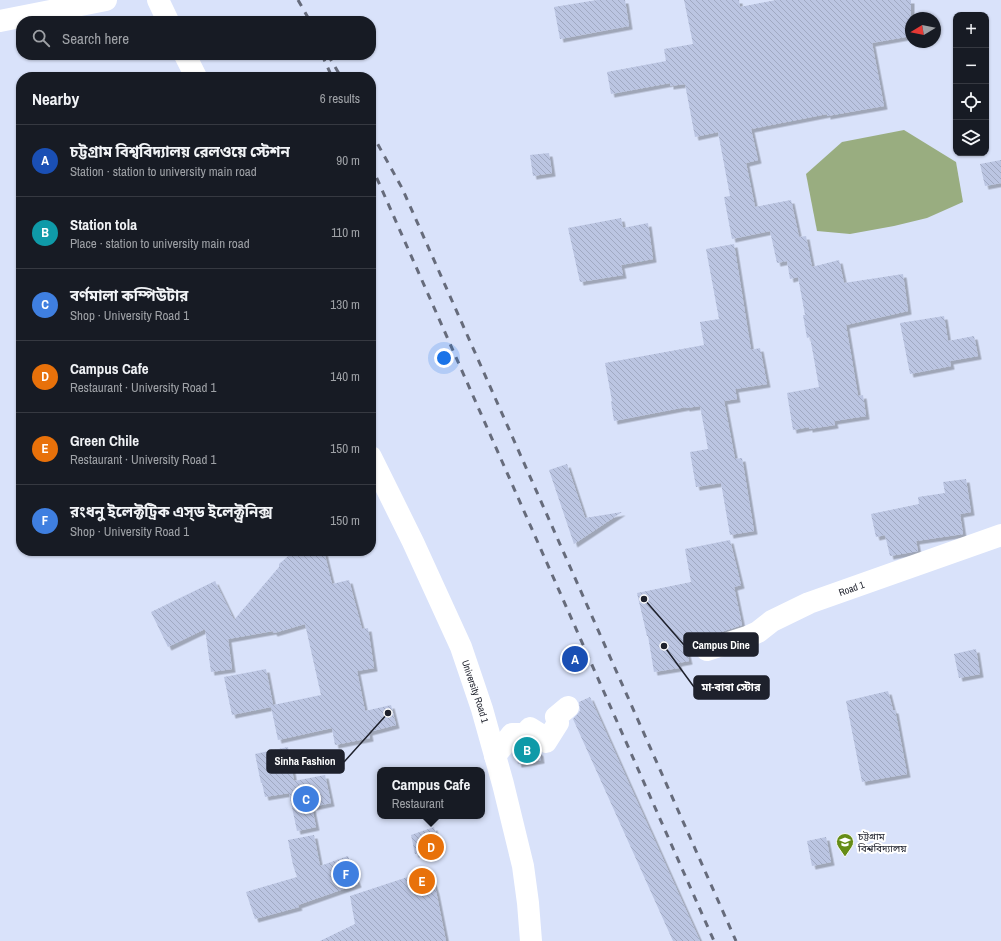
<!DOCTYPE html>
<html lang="en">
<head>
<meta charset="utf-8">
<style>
  :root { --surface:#171b24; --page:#242831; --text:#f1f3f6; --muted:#9ea1a6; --line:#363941; --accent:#658c16 }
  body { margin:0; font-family:"Archivo Narrow","Noto Sans Bengali",sans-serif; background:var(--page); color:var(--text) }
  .controls { position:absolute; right:12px; top:12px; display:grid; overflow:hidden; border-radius:8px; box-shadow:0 1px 3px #0004 }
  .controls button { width:36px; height:36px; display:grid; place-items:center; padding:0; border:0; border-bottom:1px solid var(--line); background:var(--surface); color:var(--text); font:20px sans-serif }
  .compass { position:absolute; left:905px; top:12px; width:36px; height:36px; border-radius:50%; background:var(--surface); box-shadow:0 1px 3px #0004; rotate:260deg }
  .you { position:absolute; left:444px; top:358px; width:14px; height:14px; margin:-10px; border:3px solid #fff; border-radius:50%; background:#1a73e8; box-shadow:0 0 0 6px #1a73e833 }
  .badge { display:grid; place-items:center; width:26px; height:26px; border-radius:50%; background:var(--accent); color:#fff; font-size:13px; font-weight:700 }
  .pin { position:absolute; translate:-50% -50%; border:2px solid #fff; box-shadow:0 1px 4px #0006 }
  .popup { position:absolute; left:377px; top:767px; width:108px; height:52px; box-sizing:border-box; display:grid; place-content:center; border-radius:8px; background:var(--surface); filter:drop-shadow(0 1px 3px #0005); font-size:13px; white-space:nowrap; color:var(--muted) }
  .popup b { font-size:15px; color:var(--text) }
  .popup::after { content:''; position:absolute; left:50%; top:100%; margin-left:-8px; border:8px solid transparent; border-top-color:var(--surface) }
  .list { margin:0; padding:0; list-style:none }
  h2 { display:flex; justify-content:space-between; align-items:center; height:52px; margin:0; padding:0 16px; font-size:17px }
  h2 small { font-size:13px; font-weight:400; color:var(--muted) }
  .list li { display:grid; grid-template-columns:26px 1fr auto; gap:12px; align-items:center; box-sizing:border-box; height:72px; padding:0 16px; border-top:1px solid var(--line) }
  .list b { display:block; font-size:15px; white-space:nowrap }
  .list p { margin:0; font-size:13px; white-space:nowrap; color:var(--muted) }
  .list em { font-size:13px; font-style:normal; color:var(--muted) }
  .icon { flex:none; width:22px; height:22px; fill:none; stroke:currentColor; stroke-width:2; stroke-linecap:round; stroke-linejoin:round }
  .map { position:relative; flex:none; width:1001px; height:941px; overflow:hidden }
  .search { position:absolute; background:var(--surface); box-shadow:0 1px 3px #0004; left:16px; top:16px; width:360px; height:44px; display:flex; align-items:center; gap:10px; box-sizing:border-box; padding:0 14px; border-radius:16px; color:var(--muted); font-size:15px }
  .panel { position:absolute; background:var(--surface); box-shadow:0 1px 3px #0004; left:16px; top:72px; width:360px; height:484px; border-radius:16px }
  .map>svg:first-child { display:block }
  .water { fill:#99ad80 }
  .building { fill:url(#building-back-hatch); filter:url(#shadow) }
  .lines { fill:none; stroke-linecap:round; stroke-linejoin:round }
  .minor { stroke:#fff; stroke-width:22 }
  .major { stroke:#fff; stroke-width:22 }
  .rail { stroke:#666b7b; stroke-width:3; stroke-dasharray:7 7; stroke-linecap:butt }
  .labels { text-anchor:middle; stroke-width:4; stroke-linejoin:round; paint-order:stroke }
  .street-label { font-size:10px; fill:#1e212c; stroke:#fff }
  .poi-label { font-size:10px; fill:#1e212c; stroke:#fff; text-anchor:start }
  .leader { fill:none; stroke:#1e212c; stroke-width:1.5 }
  .callout-dot { fill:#1e212c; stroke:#fff; stroke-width:1.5 }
  .callout { fill:#1e212c; stroke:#1e212c; stroke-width:1.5 }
  .callout-label { font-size:11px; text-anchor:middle; font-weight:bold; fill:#fff }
</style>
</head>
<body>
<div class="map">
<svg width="1001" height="941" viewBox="0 0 1001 941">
  <defs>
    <pattern id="building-back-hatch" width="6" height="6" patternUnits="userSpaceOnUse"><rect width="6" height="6" fill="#bbc5e2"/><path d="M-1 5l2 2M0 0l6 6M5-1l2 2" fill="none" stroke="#a0a9c2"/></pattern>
    <filter id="shadow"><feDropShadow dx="3.5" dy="3.5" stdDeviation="0" flood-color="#0004"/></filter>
  </defs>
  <rect width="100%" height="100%" fill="#d9e2fa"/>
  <polygon class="water" points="904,130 956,162 963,202 927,218 894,226 850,234 817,231 806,174 842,142"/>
  <g class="building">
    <polygon points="597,0 625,0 629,26 560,39 554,7"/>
    <polygon points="684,0 739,0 740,7 776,0 911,0 911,36 872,43 884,106 827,116 827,114 751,129 758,160 746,163 755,207 791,200 799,237 806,236 812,267 839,260 844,283 903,274 908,311 846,325 858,396 863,395 866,416 834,421 835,425 809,429 809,427 793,430 787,393 819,387 810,337 807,338 803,315 805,315 798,277 790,279 787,261 777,263 770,231 732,239 724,197 730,196 718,132 695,137 685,84 670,86 670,83 611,94 607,72 666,61 664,49 693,44"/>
    <polygon points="549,153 552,173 533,176 530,155"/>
    <polygon points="1001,160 1001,183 985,186 980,164"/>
    <polygon points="621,218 623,228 648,223 653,259 621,265 623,275 580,282 568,228"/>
    <polygon points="734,244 751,350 760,348 767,384 735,389 737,399 724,401 735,459 742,458 754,531 730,535 721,483 696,487 690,452 708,449 700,406 686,408 686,407 614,421 611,402 612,401 605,363 704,345 700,322 719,319 706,249"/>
    <polygon points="944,316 948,341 974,336 978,356 950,361 951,366 910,374 900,323"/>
    <polygon points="567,464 585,518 622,512 574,544 549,470"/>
    <polygon points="966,479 971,512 960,514 963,534 916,541 918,551 890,556 885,535 876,537 871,514 919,504 918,497 945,493 943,482"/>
    <polygon points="730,540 741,585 734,587 742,625 703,638 698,641 696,646 686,648 689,661 678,663 679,668 654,672 648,636 647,636 637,593 691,582 685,549"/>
    <polygon points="294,551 324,551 332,584 349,580 362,629 368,628 374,668 357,671 365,711 391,705 396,725 369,732 370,738 335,745 332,728 278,740 271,707 232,715 224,677 266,669 273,705 321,695 305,624 274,633 273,631 228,639 232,669 211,672 205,629 168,647 151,612 215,581 234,620 279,567 279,564"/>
    <polygon points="976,649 980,674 959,678 954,654"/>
    <polygon points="888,691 893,710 895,710 907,774 862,782 846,701"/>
    <polygon points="590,697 700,941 673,941 573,719 580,711 579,702"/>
    <polygon points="531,744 540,753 541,760 518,764 515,750 518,746 525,746"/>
    <polygon points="288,747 294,781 325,775 331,803 312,807 316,827 297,831 289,793 265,797 262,783 261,783 255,754"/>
    <polygon points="434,827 439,849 415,854 411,835"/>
    <polygon points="314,835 320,866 348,856 358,884 298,905 299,907 255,919 246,892 297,877 293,865 288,840"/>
    <polygon points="826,837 831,862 812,866 807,841"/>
    <polygon points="429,870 436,891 446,941 320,941 355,924 350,896"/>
  </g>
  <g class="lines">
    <g class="minor">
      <polyline points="0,21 106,0"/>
      <path id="s1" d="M707,650L747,637L758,632L772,621L809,603L1001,535"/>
      <polyline points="495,756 512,734 525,734 530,728 538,733 546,742 558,723 556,717 568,707"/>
    </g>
    <g class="major">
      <polyline points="158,0 168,21"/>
      <polyline points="185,55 196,77"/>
      <path id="s2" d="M371,457L413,542L461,647L482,709L503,784L523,866L528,903L531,941"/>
    </g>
    <g class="rail">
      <polyline points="298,0 310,21"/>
      <polyline points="322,55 332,77"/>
      <polyline points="328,55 341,77"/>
      <polyline points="371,132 402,188 736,941"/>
      <polyline points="371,165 714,941"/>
    </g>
  </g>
  <defs>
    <symbol id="university-pin" viewBox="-11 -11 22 30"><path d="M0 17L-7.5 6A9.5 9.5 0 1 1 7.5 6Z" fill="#658c16" stroke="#fff"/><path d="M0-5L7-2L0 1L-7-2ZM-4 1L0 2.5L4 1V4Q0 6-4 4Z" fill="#fff"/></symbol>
  </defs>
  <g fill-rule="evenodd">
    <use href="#university-pin" x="835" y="832" width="20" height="27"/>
  </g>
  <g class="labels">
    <g class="street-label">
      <text dy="4" stroke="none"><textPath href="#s1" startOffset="158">Road 1</textPath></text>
      <text dy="4" stroke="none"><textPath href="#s2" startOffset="257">University Road 1</textPath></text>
    </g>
    <g class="poi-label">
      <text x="858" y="840">চট্টগ্রাম<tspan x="858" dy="12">বিশ্ববিদ্যালয়</tspan></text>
    </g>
  </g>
  <path class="leader" d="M644 599L684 645M664 646L694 687M388 713L344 762"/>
  <g class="callout-dot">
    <circle cx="644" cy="599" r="4"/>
    <circle cx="664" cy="646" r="4"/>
    <circle cx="388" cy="713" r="4"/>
  </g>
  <g class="callout">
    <rect x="684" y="633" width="74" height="23" rx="4"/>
    <rect x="694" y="676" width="75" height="23" rx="4"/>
    <rect x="267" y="750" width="77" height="23" rx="4"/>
  </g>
  <g class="callout-label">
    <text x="721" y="649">Campus Dine</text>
    <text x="731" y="691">মা-বাবা স্টোর</text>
    <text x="305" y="765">Sinha Fashion</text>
  </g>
</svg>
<div class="controls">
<button>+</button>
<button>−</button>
<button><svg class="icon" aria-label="locate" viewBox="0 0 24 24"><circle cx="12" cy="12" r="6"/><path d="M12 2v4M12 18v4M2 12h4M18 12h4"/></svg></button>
<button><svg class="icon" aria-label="layers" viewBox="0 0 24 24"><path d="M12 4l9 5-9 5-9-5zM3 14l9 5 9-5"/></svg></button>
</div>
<svg class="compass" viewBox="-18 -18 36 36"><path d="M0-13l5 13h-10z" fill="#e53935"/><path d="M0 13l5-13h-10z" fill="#9ea1a6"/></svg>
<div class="you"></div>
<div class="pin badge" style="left:575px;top:659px;background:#1a4fb4">A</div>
<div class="pin badge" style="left:527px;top:750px;background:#0f9aa8">B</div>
<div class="pin badge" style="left:306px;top:799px;background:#3f7fe0">C</div>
<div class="pin badge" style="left:431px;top:847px;background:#e8710a">D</div>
<div class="popup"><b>Campus Cafe</b>Restaurant</div>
<div class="pin badge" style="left:422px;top:881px;background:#e8710a">E</div>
<div class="pin badge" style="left:346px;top:874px;background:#3f7fe0">F</div>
<div class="search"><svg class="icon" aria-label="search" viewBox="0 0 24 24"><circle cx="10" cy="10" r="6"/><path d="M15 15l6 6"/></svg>Search here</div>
<section class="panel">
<h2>Nearby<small>6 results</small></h2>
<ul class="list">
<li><span class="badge" style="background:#1a4fb4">A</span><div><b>চট্টগ্রাম বিশ্ববিদ্যালয় রেলওয়ে স্টেশন</b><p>Station · station to university main road</p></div><em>90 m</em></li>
<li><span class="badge" style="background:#0f9aa8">B</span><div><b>Station tola</b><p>Place · station to university main road</p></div><em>110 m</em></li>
<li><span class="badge" style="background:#3f7fe0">C</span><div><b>বর্ণমালা কম্পিউটার</b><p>Shop · University Road 1</p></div><em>130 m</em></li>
<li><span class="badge" style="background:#e8710a">D</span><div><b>Campus Cafe</b><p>Restaurant · University Road 1</p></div><em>140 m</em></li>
<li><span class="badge" style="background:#e8710a">E</span><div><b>Green Chile</b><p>Restaurant · University Road 1</p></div><em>150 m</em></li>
<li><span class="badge" style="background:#3f7fe0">F</span><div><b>রংধনু ইলেক্টট্রিক এস্ড ইলেক্ট্রনিক্স</b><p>Shop · University Road 1</p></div><em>150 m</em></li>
</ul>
</section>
</div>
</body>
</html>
